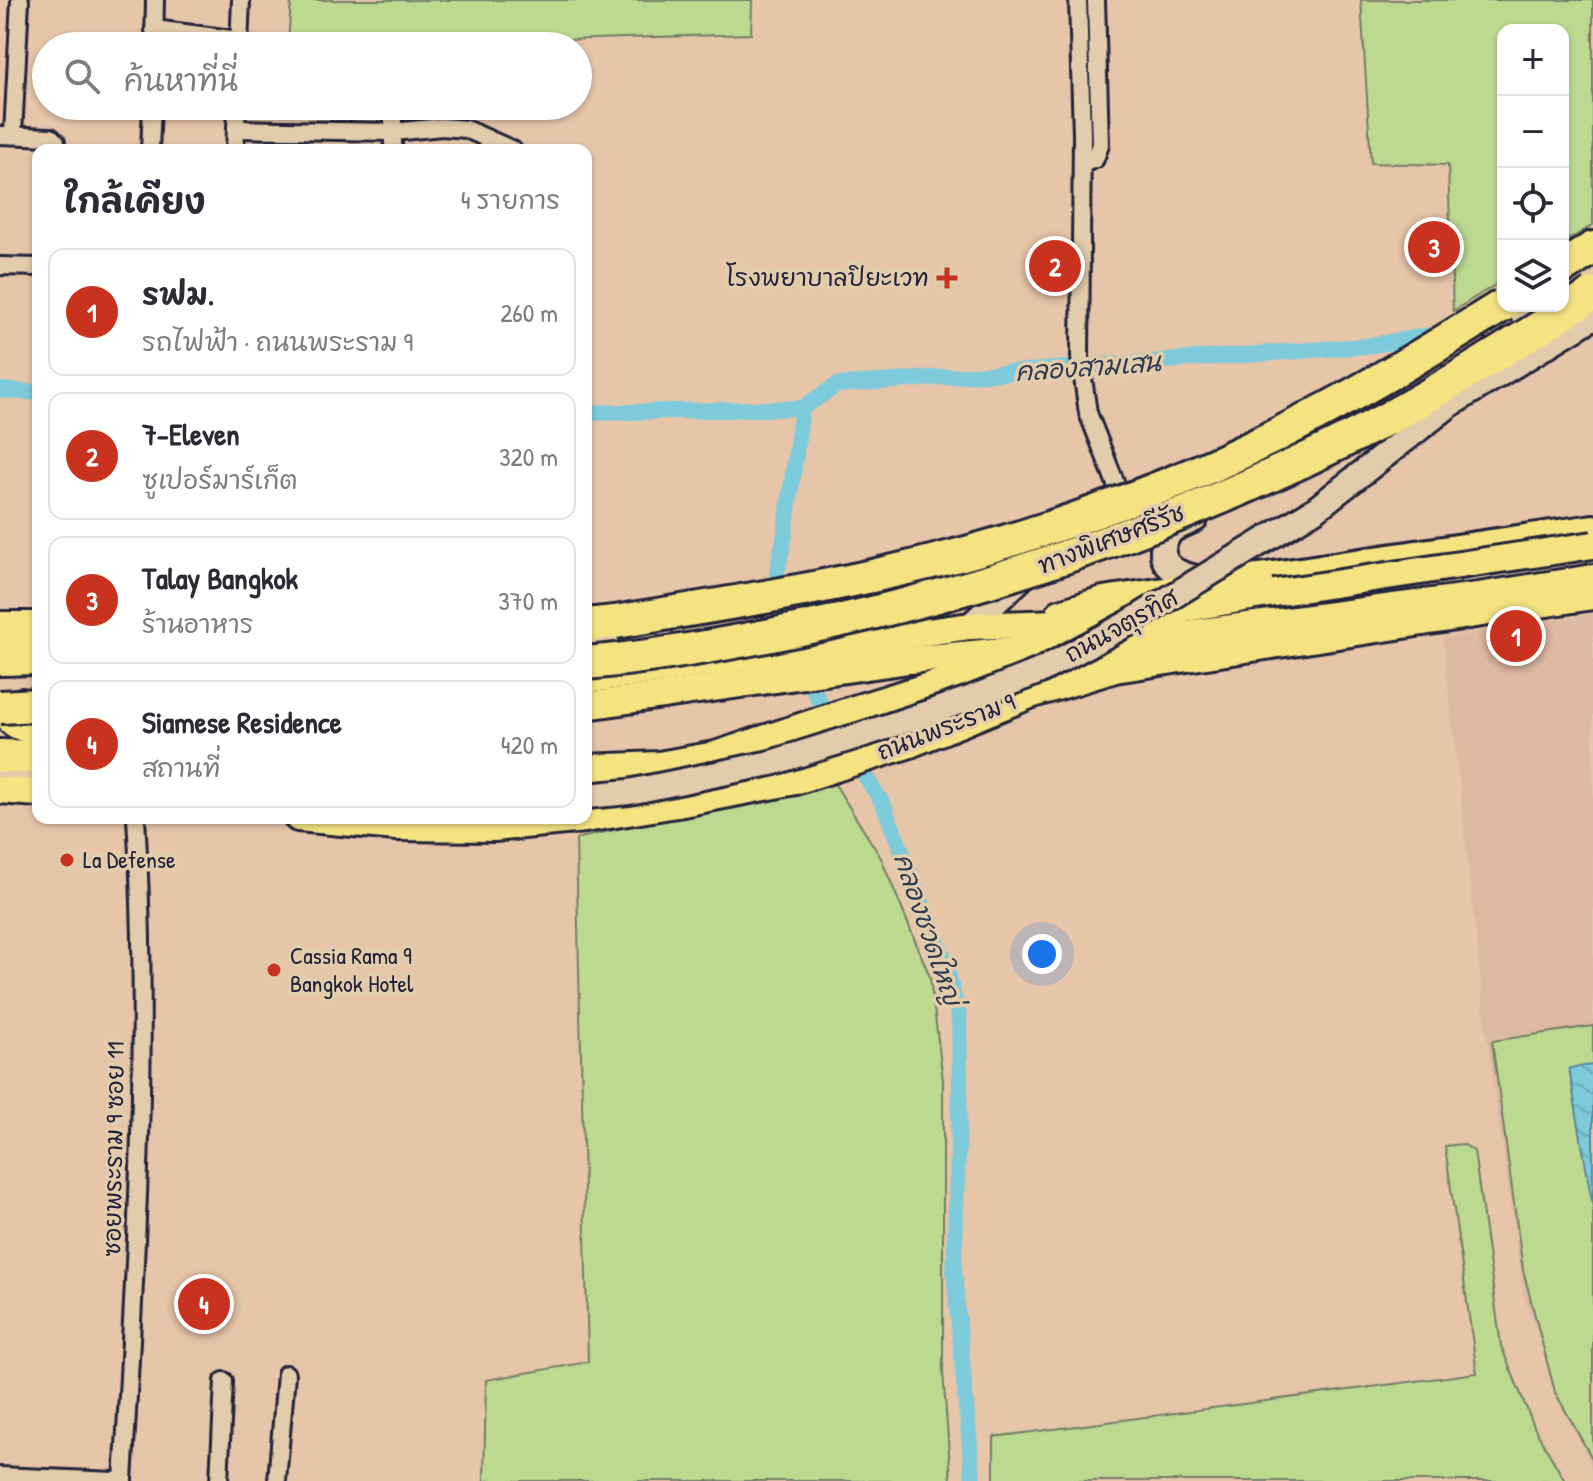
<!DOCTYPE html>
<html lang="th">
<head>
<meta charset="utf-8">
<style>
  :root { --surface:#fff; --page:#f2f2f3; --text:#2b2b33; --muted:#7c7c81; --line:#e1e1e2; --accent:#c8321e }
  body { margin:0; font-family:"Patrick Hand","Playpen Sans Thai",sans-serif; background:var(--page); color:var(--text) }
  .controls { position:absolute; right:24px; top:24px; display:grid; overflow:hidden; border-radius:16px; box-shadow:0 2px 6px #0004 }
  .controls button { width:72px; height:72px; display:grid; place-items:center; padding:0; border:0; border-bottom:2px solid var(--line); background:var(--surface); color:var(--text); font:40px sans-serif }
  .you { position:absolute; left:1042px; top:954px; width:28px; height:28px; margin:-20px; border:6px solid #fff; border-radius:50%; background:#1a73e8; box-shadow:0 0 0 12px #1a73e833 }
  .badge { display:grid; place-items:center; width:52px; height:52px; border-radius:50%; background:var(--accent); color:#fff; font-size:26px; font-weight:700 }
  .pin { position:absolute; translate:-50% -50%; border:4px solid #fff; box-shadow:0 2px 8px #0006 }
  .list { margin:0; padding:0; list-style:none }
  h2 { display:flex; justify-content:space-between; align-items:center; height:104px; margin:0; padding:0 32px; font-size:34px }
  h2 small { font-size:26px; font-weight:400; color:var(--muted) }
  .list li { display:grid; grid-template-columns:52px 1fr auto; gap:24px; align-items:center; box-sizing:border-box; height:128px; margin:0 16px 16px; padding:0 16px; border:2px solid var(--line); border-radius:16px }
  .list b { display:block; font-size:30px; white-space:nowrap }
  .list p { margin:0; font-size:26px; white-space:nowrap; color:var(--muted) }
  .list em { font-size:26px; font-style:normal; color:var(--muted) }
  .icon { flex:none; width:44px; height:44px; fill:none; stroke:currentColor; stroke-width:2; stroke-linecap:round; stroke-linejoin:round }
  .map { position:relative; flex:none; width:1593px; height:1481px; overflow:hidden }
  .search { position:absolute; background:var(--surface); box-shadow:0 2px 6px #0004; left:32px; top:32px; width:560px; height:88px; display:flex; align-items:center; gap:20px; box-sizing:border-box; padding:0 28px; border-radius:44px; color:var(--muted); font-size:30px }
  .panel { position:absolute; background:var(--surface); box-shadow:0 2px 6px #0004; left:32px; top:144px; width:560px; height:680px; border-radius:16px }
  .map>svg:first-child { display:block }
  .built { fill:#ddb8a2 }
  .green { fill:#bdd990; stroke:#707e66; stroke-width:2 }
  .water { fill:url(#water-waves); stroke:#59879b; stroke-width:2 }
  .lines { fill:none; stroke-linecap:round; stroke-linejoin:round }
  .canal { stroke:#7dcadb; stroke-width:16 }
  .street-casing { stroke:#22223b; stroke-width:22 }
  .secondary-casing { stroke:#22223b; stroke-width:30 }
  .primary-casing { stroke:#22223b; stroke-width:32 }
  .highway-casing { stroke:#22223b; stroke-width:38 }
  .street { stroke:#e2ccab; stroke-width:16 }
  .secondary { stroke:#e2ccab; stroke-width:24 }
  .primary { stroke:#f5e382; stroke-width:26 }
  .highway { stroke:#f5e382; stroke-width:32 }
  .secondary-bridge-casing { stroke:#22223b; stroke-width:30; stroke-linecap:butt }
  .primary-bridge-casing { stroke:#22223b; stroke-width:32; stroke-linecap:butt }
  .highway-bridge-casing { stroke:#22223b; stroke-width:38; stroke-linecap:butt }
  .secondary-bridge { stroke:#e2ccab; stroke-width:24 }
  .primary-bridge { stroke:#f5e382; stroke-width:26 }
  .highway-bridge { stroke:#f5e382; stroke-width:32 }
  .poi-dot { fill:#c8321e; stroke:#e2ccab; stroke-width:3 }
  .labels { text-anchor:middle; stroke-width:7; stroke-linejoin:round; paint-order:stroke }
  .poi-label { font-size:24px; fill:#22223b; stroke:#e2ccab; text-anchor:start }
  .street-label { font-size:24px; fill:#22223b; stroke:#e2ccab }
  .water-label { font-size:26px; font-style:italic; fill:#303b53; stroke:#e2ccab }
</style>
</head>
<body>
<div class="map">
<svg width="1593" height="1481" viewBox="0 0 1593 1481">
  <defs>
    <pattern id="water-waves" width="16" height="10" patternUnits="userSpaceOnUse" patternTransform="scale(2)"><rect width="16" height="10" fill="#7dcadb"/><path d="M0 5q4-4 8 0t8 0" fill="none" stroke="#6cadbd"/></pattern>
  </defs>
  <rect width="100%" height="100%" fill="#e6c5a9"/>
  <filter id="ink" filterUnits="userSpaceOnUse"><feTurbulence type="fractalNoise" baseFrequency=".0125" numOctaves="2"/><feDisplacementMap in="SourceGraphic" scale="16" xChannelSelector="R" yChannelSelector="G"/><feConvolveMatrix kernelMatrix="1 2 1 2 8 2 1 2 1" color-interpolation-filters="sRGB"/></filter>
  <g filter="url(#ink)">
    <polygon class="built" points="1593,614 1593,1473 1524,1297 1487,1039 1443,638"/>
    <g class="green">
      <polygon points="291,0 752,0 751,34 370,46 288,46"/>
      <polygon points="1361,0 1593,0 1593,225 1563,243 1563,30 1503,30 1503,280 1453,311 1448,165 1371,163"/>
      <polygon points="831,778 881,858 930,977 943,1080 943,1371 951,1481 484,1481 486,1380 588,1362 576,839"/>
      <polygon points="1593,1026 1593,1460 1555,1392 1523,1270 1492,1041"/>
      <polygon points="1463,1144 1474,1151 1501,1346 1535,1429 1565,1481 994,1481 994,1437 1477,1373 1445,1146"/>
    </g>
    <polygon class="water" points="1593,1065 1593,1208 1569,1068"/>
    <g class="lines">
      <g class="canal">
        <polyline points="0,390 38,393"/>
        <polyline points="586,413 802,408 837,385 1366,346 1439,334"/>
        <polyline points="787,636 782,626 777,573 785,533 802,408"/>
        <polyline points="802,668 832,725"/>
        <polyline points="851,754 883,804 944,958 959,1017 960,1089 954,1271 973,1481"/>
      </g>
      <defs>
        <g id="street">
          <polyline points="1078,0 1082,135 1080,357 1088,413 1125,507"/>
          <polyline points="154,29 239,40"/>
          <polyline points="154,46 155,0"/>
          <polyline points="239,46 241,0"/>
          <polyline points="236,129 393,132 393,106"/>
          <polyline points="13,134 20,0"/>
          <polyline points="0,135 51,137 56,142 56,150"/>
          <polyline points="150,150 152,106"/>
          <polyline points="235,150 237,106"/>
          <polyline points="393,150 393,132 442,127 466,129 513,150"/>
          <polyline points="1082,164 1095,159 1100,145 1096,0"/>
          <polyline points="0,266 38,267"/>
          <polyline points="0,1476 115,1481"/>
          <path d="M123,1481C136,1260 150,1039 136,818"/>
          <polyline points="219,1481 224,1381"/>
          <polyline points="277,1481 286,1374"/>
        </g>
        <g id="secondary">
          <polyline points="1492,327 1527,306"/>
          <path d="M1195,519L1171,530C1168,535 1163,543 1163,549C1161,575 1197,578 1215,582"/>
          <polyline points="970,626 1030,570"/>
          <polyline points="586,642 654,634 750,615"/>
          <polyline points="0,777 38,777"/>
        </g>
        <g id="primary">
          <polyline points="1060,613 1103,600 1593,528"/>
          <polyline points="1141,640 1478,596 1593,578"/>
          <polyline points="586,680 970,626 1110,621 1274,593"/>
          <path d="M21,702L13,704L7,712C9,724 18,726 29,730"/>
          <polyline points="586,706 909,660 1066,645"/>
          <polyline points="0,790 38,793"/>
          <polyline points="298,818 397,827 494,828 585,819 683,803 795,781 910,744 1030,695 1115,669 1593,596"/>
        </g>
        <g id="highway">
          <polyline points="1563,267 1593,248"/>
          <polyline points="586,625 615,622"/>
          <polyline points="0,628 38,628"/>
          <polyline points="0,659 38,658"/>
          <polyline points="0,756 38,757"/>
          <polyline points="586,771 659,768 716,758 858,711 962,679 1162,638"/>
        </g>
      </defs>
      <use href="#street" class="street-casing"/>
      <use href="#secondary" class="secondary-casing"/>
      <use href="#primary" class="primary-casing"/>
      <use href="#highway" class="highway-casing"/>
      <use href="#street" class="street"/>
      <use href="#secondary" class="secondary"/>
      <use href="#primary" class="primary"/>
      <use href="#highway" class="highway"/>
      <defs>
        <polyline id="secondary-bridge" points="586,796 629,792 771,763 877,730 972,698 1040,671 1127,624 1316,509 1449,405 1593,317"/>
        <polyline id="primary-bridge" points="1274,593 1593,545"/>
        <g id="highway-bridge">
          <path d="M615,622C713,606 811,591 907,568C990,549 1083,518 1161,487C1281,440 1394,373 1503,305"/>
          <path d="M586,663C648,658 710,647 771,635C972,596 1165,530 1348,439C1433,396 1513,344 1593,294"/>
          <polyline points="0,707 38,705"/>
        </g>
      </defs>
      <use href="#secondary-bridge" class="secondary-bridge-casing"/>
      <use href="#primary-bridge" class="primary-bridge-casing"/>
      <use href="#highway-bridge" class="highway-bridge-casing"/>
      <use href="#secondary-bridge" class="secondary-bridge"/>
      <use href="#primary-bridge" class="primary-bridge"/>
      <use href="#highway-bridge" class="highway-bridge"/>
    </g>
  </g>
  <g class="poi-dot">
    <path d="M943 266h8v8h8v8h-8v8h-8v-8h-8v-8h8z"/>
    <circle cx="67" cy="860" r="8"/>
    <circle cx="274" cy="970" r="8"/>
  </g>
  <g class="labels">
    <g class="poi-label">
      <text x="929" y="286" text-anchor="end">โรงพยาบาลปิยะเวท</text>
      <text x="83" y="868">La Defense</text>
      <text x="290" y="964">Cassia Rama 9<tspan x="290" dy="28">Bangkok Hotel</tspan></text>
    </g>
    <g class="street-label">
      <text transform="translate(1111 539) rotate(-21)" y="8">ทางพิเศษศรีรัช</text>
      <text transform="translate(1121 626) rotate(-29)" y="8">ถนนจตุรทิศ</text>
      <text transform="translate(946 727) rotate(-21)" y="8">ถนนพระราม 9</text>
      <text transform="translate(114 1149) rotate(-89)" y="8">ซอยพระราม 9 ซอย 11</text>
    </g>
    <g class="water-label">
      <text transform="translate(1088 367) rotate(-4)" y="9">คลองสามเสน</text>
      <text transform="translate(928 929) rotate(71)" y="9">คลองชวดใหญ่</text>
    </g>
  </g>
</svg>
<div class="controls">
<button>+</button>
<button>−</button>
<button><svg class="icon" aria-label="locate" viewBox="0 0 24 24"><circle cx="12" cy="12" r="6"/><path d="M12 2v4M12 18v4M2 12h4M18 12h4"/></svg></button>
<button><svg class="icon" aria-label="layers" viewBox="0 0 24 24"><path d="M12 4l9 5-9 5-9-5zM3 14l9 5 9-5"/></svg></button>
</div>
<div class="you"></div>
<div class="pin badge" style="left:1516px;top:636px">1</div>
<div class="pin badge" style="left:1055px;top:266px">2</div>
<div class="pin badge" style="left:1434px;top:247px">3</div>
<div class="pin badge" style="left:204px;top:1304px">4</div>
<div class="search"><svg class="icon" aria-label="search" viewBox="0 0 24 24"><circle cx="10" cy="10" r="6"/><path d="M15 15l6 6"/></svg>ค้นหาที่นี่</div>
<section class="panel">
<h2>ใกล้เคียง<small>4 รายการ</small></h2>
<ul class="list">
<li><span class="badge">1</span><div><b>รฟม.</b><p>รถไฟฟ้า · ถนนพระราม 9</p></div><em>260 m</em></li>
<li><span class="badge">2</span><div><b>7-Eleven</b><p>ซูเปอร์มาร์เก็ต</p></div><em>320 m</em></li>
<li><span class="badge">3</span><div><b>Talay Bangkok</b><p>ร้านอาหาร</p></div><em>370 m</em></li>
<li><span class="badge">4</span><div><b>Siamese Residence</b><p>สถานที่</p></div><em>420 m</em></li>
</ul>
</section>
</div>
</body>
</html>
